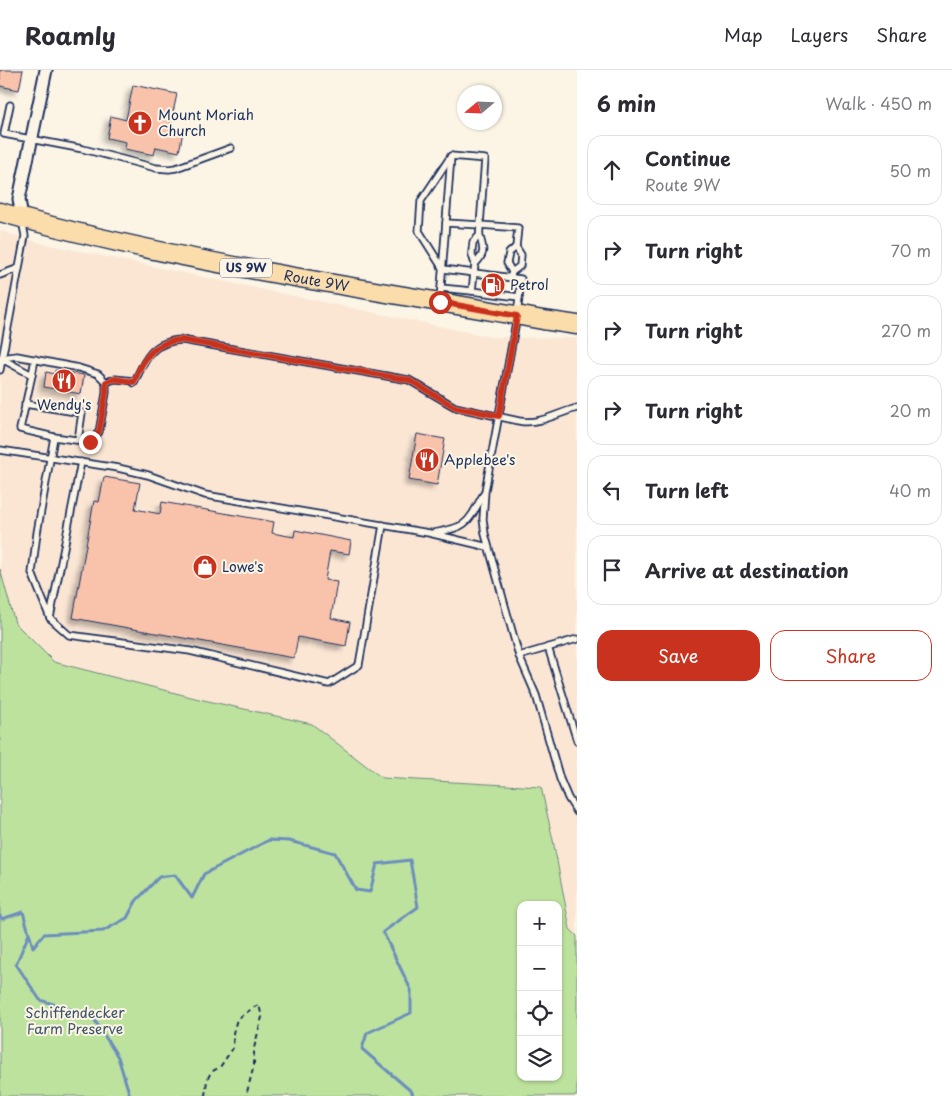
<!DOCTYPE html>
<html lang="en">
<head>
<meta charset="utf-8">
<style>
  :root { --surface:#fff; --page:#f2f2f3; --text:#2b2b33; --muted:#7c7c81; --line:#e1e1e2; --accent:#c8321e }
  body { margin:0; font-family:"Playpen Sans",sans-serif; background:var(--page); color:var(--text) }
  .controls { position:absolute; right:15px; bottom:15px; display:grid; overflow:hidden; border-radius:10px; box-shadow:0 1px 4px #0004 }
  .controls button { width:45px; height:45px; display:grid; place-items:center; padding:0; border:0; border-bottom:1px solid var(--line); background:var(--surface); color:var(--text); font:25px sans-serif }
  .compass { position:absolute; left:457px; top:15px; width:45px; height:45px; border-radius:50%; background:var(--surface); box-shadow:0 1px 4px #0004; rotate:251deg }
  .stop { position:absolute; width:15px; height:15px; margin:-11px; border:4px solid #c8321e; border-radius:50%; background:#fff }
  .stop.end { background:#c8321e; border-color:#fff; box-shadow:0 1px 5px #0008 }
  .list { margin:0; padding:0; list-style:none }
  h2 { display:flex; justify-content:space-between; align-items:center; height:65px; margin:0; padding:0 20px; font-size:21px }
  h2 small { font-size:16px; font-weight:400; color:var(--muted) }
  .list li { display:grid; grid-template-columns:32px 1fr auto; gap:15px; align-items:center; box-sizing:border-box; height:70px; margin:0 10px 10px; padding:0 10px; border:1px solid var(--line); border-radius:15px }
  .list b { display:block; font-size:19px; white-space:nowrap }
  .list p { margin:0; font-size:16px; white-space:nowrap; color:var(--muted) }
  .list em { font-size:16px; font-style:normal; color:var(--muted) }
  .actions { display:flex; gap:10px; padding:15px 20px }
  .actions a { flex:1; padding:11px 0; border:1px solid var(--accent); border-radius:15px; text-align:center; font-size:18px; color:var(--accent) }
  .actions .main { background:var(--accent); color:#fff }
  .icon { flex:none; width:28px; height:28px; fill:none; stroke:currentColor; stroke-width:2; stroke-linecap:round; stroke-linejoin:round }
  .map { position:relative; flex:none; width:577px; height:1026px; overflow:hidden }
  header { display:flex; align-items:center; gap:30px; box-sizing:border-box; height:70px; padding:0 25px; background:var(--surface); border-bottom:1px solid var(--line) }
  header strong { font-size:24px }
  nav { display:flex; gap:28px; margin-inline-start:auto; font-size:18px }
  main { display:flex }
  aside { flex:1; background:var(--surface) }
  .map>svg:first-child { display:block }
  .built { fill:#fbe6d4 }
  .green { fill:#bde29d; stroke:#6c887e; fill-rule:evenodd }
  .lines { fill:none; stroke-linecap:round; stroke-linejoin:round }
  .stream { stroke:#6c8ebd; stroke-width:3 }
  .building { fill:#f9c3ab; stroke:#1b2f5e; filter:url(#shadow) }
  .service-casing { stroke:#1b2f5e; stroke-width:9 }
  .minor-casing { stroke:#1b2f5e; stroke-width:15 }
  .primary-casing { stroke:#1b2f5e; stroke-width:21 }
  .path { stroke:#1b2f5e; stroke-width:2; stroke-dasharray:5 4; stroke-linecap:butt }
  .service { stroke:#fcf5e5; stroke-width:5.5 }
  .minor { stroke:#fcf5e5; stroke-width:11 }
  .primary { stroke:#fbddab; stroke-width:18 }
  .route { stroke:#c8321e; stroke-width:6 }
  .labels { text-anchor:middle; stroke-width:4; stroke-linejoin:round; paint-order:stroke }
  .shield { fill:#fcf5e5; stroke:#5e6a86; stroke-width:1 }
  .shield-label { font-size:12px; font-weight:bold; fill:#1b2f5e }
  .poi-label { font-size:14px; fill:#1b2f5e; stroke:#fcf5e5; text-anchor:start }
  .street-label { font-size:14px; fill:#1b2f5e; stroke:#fcf5e5 }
  .park-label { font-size:14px; fill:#3b536b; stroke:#fcf5e5 }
</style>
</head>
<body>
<header>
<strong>Roamly</strong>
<nav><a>Map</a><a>Layers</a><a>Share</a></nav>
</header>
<main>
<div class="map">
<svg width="577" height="1026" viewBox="0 0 577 1026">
  <defs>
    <filter id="shadow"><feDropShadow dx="-4.5" dy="4.5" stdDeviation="2.5" flood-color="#0004"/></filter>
  </defs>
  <rect width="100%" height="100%" fill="#fcf5e5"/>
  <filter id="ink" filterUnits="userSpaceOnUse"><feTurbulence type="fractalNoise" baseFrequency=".02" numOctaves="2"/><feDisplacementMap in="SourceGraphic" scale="10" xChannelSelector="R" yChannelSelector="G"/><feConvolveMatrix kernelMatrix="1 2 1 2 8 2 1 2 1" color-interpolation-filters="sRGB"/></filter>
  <g filter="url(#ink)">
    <polygon class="built" points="0,161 41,173 491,267 577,268 577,866 570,859 553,770 541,717 382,708 312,654 199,629 54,592 15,553 0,499"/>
    <path class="green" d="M0,499L15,553L54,592L199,629L312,654L382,708L541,717L553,770L570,859L577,866V1026H0ZM521,835H558V1007H521Z"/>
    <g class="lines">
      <g class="stream">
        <polyline points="0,846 2,849 23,842 33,877 44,864 103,861 127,848 136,831 159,807 175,805 192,828 204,804 269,770 289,771 335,783 356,820 370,822 377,794 410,790 418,837 383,862 411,920 411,943 367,963 362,979 412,1022 413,1026"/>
        <polyline points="29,864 16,894 40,930 92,946 118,987 130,1026"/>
      </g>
    </g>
    <g class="building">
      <polygon points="0,0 23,0 19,20 0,16"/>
      <polygon points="133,15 177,24 170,56 183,62 179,82 156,77 154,85 125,79 126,72 107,68 111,46 126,50"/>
      <polygon points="55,300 84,305 81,324 44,317 46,302 55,304"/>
      <polygon points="417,364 445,369 437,415 409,410"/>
      <polygon points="104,407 140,413 135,439 160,444 162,432 274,452 272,463 294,467 295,460 351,471 349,484 330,481 325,510 337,512 331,548 350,552 346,576 298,567 294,588 73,548 94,431 99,432"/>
    </g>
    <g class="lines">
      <defs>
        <g id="service">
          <polyline points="10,35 4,64 83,79 156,98 169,99 176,98 231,78"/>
          <polyline points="451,86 421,131 419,161 443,199 521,209 517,246 485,421 483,449 485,464 519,586 523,595 536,625 560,709 568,728 577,742"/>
          <path d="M446,153L480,155C480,159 479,164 480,167C484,180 485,184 475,194"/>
          <polyline points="479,166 473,172 472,181 472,185 475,194 472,221 519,227"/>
          <polyline points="0,205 19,198"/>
          <polyline points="511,205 512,202 507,193 509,183 516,177"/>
          <polyline points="441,218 472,221"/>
          <polyline points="440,230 451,86 485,89 480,155 518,158 516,177 521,185 520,196 512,202"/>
          <polyline points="0,288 17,286 79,298 98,304 106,312"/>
          <polyline points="2,289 32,305"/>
          <polyline points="35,289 32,305 20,359 54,367 37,463 32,503 50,548 69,565 190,581 329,614 359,595 383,455"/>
          <polyline points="0,300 25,166 22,150"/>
          <path d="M134,313C145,289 152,271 182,270L409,310L455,337L519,351C540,355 557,343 577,338"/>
          <polyline points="25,334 82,343 78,370"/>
          <polyline points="54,367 90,372 99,362 106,323 106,312 115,309 135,311"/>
          <polyline points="0,380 118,398 148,405 205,425 429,463 488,477"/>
          <path d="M433,463C467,457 467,455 483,425"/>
          <polyline points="50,548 81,392"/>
          <polyline points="548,577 577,671"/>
          <polyline points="519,586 577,569"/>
        </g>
        <polyline id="minor" points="22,148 19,129 46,0"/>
        <g id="primary">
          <path id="s1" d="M0,142C178,193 362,217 543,250L577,255"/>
        </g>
      </defs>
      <use href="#service" class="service-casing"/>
      <use href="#minor" class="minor-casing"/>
      <use href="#primary" class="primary-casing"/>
      <polyline class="path" points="205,1026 207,1010 211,1002 220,997 233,978 233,963 237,949 256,936 259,935 262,947 254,978 254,995 246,1026"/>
      <use href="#service" class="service"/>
      <use href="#minor" class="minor"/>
      <use href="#primary" class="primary"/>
    </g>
  </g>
  <g class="lines" filter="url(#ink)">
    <path class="route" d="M90,372L99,362L106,323V312L115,309L134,312C138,304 140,296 145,290C153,277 168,270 182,270L409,310L455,337L499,346L517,246L440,232"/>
  </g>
  <defs>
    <symbol id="church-disc" viewBox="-11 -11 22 22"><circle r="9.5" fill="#c8321e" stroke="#fcf5e5"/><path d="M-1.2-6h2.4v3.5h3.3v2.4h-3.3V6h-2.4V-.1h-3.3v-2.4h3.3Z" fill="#fff"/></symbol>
    <symbol id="fuel-disc" viewBox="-11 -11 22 22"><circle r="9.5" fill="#c8321e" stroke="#fcf5e5"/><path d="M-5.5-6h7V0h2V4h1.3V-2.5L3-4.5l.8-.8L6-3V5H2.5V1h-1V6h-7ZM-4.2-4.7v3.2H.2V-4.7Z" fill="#fff"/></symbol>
    <symbol id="restaurant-disc" viewBox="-11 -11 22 22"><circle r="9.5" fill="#c8321e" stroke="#fcf5e5"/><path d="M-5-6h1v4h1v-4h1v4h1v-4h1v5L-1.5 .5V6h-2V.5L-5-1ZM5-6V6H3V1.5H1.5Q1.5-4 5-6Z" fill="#fff"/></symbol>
    <symbol id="shop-disc" viewBox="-11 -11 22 22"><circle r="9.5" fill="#c8321e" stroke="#fcf5e5"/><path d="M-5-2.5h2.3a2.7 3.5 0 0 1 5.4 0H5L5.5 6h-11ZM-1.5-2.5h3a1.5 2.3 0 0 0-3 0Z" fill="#fff"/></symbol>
  </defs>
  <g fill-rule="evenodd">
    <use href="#church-disc" x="126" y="39" width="28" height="28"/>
    <use href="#fuel-disc" x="479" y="201" width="28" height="28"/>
    <use href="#restaurant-disc" x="50" y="297" width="28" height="28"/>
    <use href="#restaurant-disc" x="413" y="376" width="28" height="28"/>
    <use href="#shop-disc" x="191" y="483" width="28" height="28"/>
  </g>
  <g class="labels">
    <rect class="shield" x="220" y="188.5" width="52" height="19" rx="4"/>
    <g class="shield-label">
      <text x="246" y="202">US 9W</text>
    </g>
    <g class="poi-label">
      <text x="158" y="50">Mount Moriah<tspan x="158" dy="16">Church</tspan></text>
      <text x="510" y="220">Petrol</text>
      <text x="64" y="340" text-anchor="middle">Wendy's</text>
      <text x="444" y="395">Applebee's</text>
      <text x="222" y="502">Lowe's</text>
    </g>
    <g class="street-label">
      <text dy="5" stroke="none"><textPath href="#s1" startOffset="324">Route 9W</textPath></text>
    </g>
    <g class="park-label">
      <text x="75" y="948">Schiffendecker<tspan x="75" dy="16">Farm Preserve</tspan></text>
    </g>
  </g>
</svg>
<div class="controls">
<button>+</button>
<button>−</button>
<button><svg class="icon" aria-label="locate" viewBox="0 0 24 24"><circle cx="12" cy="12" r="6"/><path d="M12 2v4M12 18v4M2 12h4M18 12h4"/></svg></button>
<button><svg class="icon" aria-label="layers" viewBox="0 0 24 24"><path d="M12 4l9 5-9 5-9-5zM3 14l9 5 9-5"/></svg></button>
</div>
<svg class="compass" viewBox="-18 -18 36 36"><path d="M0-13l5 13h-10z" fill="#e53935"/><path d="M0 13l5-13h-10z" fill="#7c7c81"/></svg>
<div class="stop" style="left:440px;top:232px"></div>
<div class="stop end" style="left:90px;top:372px"></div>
</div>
<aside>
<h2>6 min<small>Walk · 450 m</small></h2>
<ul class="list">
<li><svg class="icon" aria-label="ahead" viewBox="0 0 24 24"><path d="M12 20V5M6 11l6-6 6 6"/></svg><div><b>Continue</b><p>Route 9W</p></div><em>50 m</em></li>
<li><svg class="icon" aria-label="right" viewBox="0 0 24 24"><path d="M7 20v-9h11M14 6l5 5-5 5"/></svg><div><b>Turn right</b></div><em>70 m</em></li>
<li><svg class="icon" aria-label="right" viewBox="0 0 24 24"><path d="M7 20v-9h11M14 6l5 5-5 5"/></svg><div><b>Turn right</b></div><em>270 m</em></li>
<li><svg class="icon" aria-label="right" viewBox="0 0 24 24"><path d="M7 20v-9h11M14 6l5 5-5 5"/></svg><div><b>Turn right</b></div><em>20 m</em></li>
<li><svg class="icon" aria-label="left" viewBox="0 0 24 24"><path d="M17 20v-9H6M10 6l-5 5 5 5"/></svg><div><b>Turn left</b></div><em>40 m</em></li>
<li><svg class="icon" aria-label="arrive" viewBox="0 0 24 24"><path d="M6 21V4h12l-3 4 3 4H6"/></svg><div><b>Arrive at destination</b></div></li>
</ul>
<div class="actions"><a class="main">Save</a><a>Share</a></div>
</aside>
</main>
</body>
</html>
